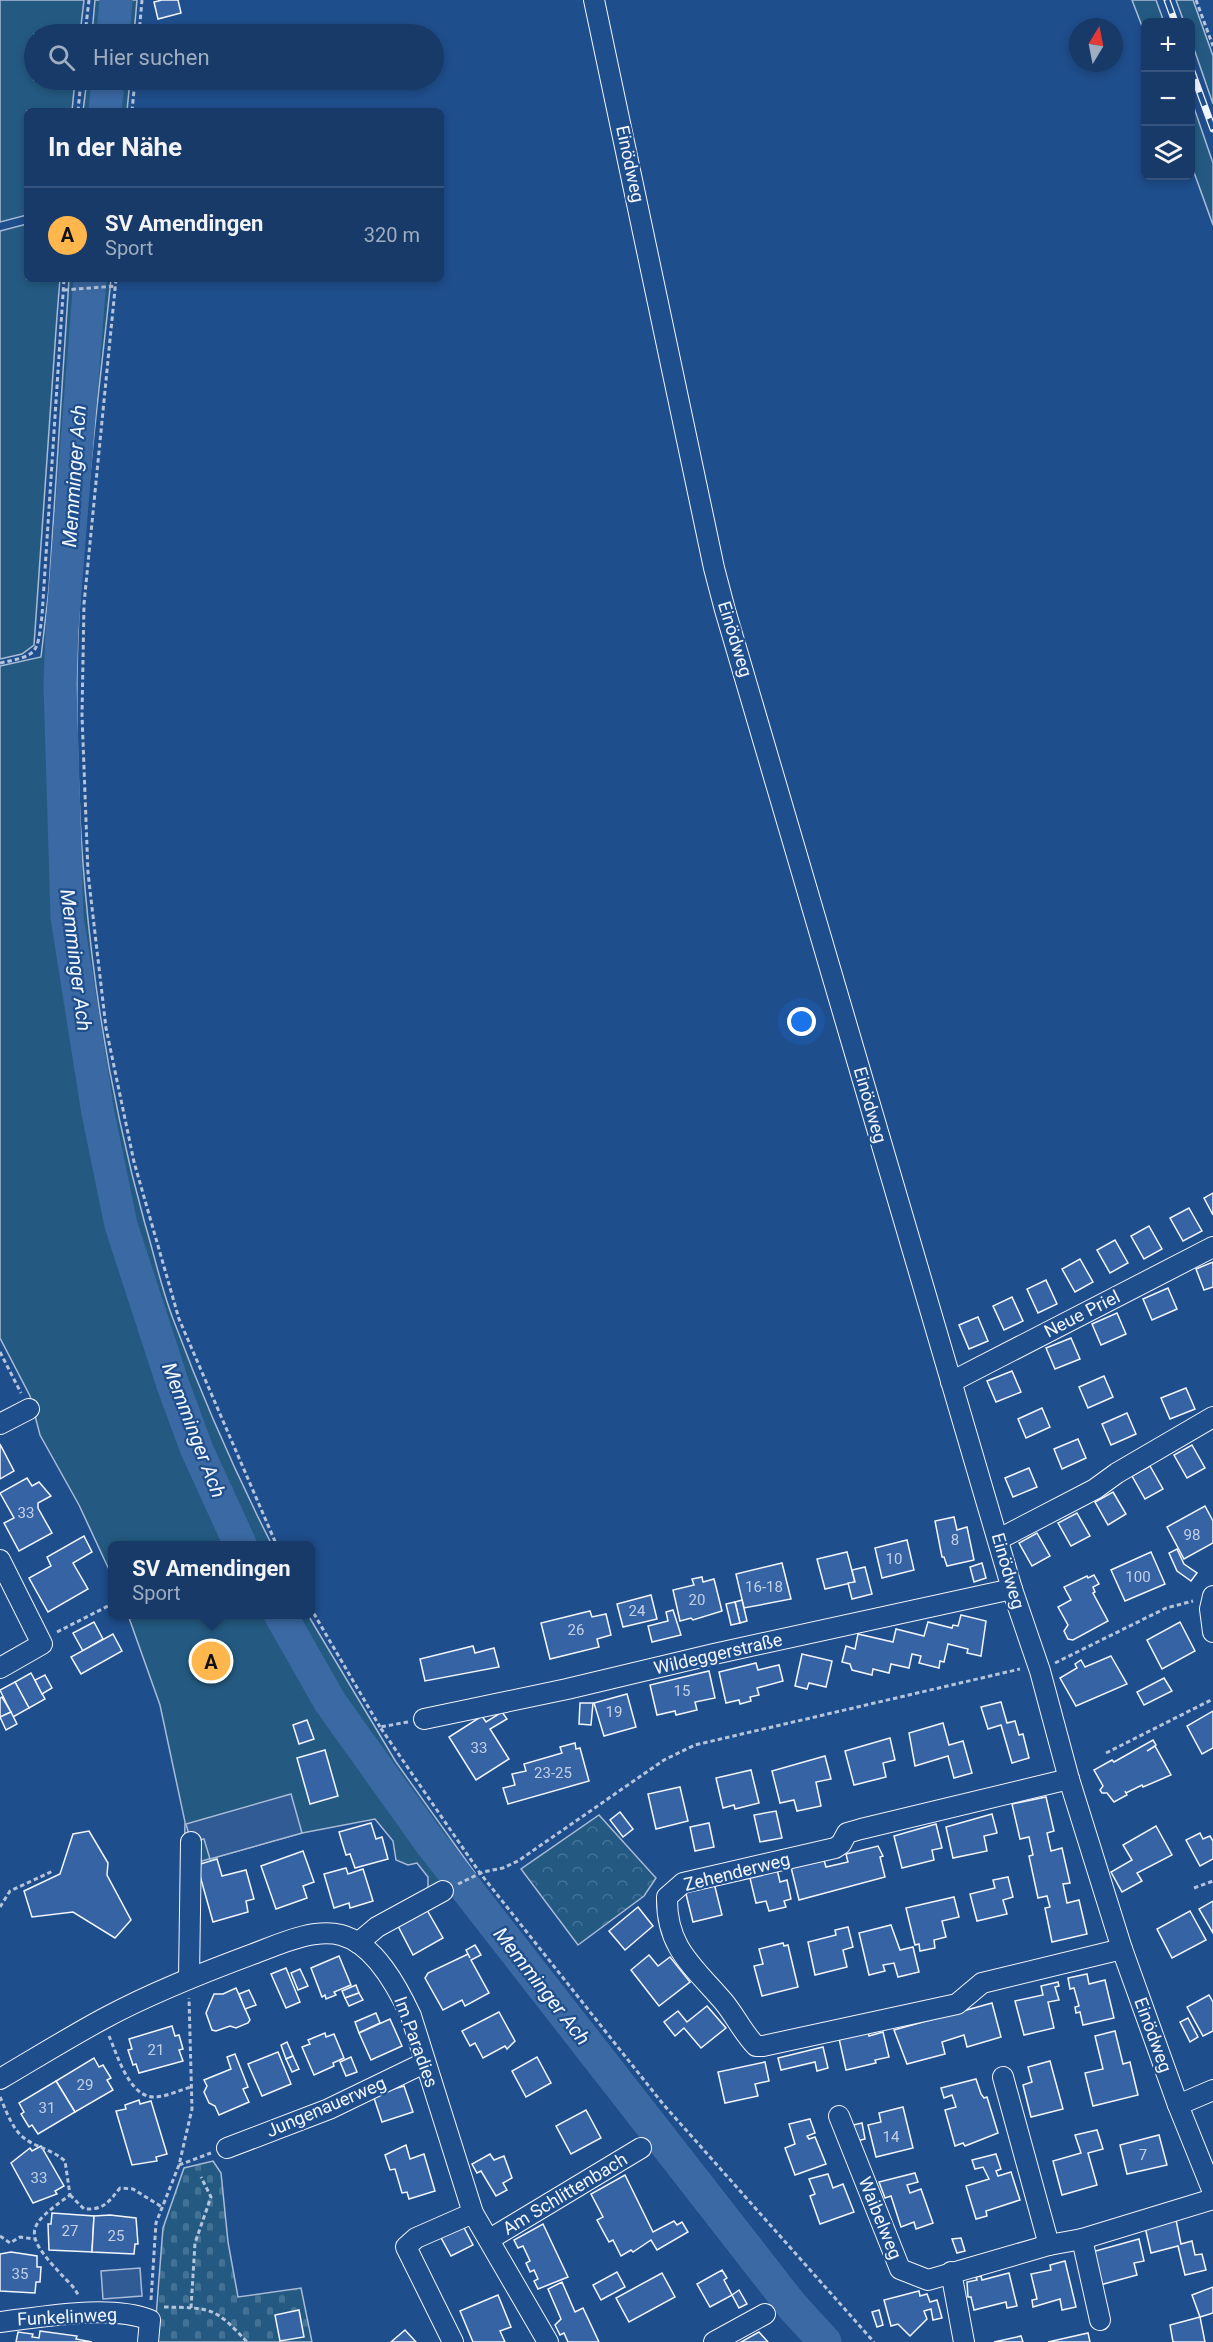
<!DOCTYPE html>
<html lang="de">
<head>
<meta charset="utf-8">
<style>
  :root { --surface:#173a69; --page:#244571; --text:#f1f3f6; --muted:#9eadc0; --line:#36547d; --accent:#ffb74d }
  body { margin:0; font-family:Roboto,sans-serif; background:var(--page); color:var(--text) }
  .controls { position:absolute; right:18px; top:18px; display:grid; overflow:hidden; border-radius:9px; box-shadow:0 3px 9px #0003 }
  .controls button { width:54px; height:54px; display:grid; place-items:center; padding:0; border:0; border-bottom:2px solid var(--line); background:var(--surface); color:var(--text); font:30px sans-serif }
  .compass { position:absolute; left:1069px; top:18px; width:54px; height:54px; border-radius:50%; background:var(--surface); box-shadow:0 3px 9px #0003; rotate:10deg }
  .you { position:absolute; left:802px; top:1022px; width:21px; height:21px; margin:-15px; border:4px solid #fff; border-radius:50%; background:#1a73e8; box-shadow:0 0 0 9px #1a73e833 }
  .badge { display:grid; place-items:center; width:39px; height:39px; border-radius:50%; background:var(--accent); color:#111; font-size:20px; font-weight:700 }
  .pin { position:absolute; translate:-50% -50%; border:3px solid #fff; box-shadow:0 2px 6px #0006 }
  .popup { position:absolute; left:108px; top:1541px; width:207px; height:78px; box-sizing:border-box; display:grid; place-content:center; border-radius:9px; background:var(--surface); filter:drop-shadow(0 2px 4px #0005); font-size:20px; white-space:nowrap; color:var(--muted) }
  .popup b { font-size:22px; color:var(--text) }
  .popup::after { content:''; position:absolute; left:50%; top:100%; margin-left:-12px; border:12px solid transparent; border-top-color:var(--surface) }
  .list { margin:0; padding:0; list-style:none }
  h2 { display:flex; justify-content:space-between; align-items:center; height:78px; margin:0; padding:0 24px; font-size:26px }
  h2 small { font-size:20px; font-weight:400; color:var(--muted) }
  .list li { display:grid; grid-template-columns:39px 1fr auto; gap:18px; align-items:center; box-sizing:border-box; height:96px; padding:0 24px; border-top:2px solid var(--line) }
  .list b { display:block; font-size:22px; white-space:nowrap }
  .list p { margin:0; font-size:20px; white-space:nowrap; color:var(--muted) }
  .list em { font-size:20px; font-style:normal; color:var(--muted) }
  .icon { flex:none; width:33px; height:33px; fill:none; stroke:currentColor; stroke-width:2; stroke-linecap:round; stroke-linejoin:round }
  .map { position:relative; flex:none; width:1213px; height:2342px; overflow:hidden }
  .search { position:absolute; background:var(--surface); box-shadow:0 3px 9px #0003; left:24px; top:24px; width:420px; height:66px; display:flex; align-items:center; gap:15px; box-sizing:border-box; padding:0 21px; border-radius:33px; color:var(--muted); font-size:22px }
  .panel { position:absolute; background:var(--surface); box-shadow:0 3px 9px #0003; left:24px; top:108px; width:420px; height:174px; border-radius:9px }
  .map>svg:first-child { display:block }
  .green { fill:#245a82; stroke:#a8bbd7; stroke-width:1.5 }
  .cemetery { fill:url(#cemetery-stones); stroke:#a8bbd7; stroke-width:1.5 }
  .park { fill:url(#park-crowns); stroke:#a8bbd7; stroke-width:1.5 }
  .parking { fill:#305b95; stroke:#a8bbd7; stroke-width:1.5 }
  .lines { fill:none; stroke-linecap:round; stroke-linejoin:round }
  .river { stroke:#3b69a3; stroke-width:33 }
  .building { fill:#3563a3; stroke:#f2f6ff; stroke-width:1.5 }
  .minor-casing { stroke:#f2f6ff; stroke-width:22 }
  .path { stroke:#b3c4dc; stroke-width:3; stroke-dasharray:4.5 3; stroke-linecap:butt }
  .minor { stroke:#1f4e8c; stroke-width:20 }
  .rail-casing { stroke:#f2f6ff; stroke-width:7 }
  .rail { stroke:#1f4e8c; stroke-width:4.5; stroke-dasharray:14; stroke-linecap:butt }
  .labels { text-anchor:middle; stroke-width:4.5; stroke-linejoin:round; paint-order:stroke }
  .number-label { font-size:15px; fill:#c3d1e8 }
  .street-label { font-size:18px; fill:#f2f6ff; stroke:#1f4e8c }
  .water-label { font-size:20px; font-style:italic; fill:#f2f6ff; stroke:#1f4e8c }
</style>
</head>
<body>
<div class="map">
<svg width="1213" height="2342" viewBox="0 0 1213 2342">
  <defs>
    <pattern id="cemetery-stones" width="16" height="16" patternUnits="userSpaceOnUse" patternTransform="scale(1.5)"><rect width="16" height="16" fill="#245a82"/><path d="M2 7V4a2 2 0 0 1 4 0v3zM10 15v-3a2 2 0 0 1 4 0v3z" fill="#447295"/></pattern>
    <pattern id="park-crowns" width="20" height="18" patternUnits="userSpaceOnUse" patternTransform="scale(1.5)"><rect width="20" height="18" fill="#245a82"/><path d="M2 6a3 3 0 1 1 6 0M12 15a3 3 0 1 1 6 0" fill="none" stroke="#447295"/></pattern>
  </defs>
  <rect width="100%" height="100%" fill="#1f4e8c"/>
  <g class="green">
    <polygon points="0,0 84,0 80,34 34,34 34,80 75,80 72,111 27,111 27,215 0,222"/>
    <polygon points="95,0 137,0 134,34 92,34"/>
    <polygon points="1132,0 1156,0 1164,22 1146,22 1145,34"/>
    <polygon points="1176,0 1193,0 1213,56 1213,104 1191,40 1190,22 1184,22"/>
    <polygon points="87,80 130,80 127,111 83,111"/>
    <polygon points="1191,99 1213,163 1213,225 1191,164"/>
    <polygon points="27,224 27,279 60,279 57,316 34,645 22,654 0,659 0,231"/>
    <path d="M69,279H111C96,424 75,569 77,715C78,887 99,1058 145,1224C155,1257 162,1292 175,1324C203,1399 236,1474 272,1545L112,1546V1576L79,1505L40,1435L30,1396L0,1338V666L41,657L49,588Z"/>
    <polygon points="128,1615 308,1615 396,1762 475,1873 433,1891 428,1887 428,1877 417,1863 408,1865 396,1860 393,1841 375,1819 302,1833 184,1866 185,1822 160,1705"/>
  </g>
  <polygon class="cemetery" points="213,2161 221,2173 228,2242 238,2297 301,2288 312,2342 154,2342 163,2228 184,2168"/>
  <polygon class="park" points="599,1815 656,1878 644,1896 578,1945 521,1869"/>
  <g class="parking">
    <polygon points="291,1794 302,1833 210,1859 204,1839 191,1842 186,1824"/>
    <polygon points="140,2268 142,2296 103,2299 101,2271"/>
  </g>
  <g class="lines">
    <g class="river">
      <polyline points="113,34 116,0"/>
      <polyline points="105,111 108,80"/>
      <polyline points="90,279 62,629 60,684 67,917 98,1113 121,1225 173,1385 197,1450 241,1546"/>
      <polyline points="280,1614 330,1702 430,1842 792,2306 825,2342"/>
    </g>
  </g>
  <g class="building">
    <polygon points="162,0 178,0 181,13 158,19 154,2"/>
    <polygon points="1213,1193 1213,1215 1204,1198"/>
    <polygon points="1189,1208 1202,1231 1183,1241 1170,1218"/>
    <polygon points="1149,1226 1162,1249 1144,1259 1131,1236"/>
    <polygon points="1115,1240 1128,1263 1110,1273 1097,1250"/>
    <polygon points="1080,1259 1093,1282 1075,1292 1062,1269"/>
    <polygon points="1213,1262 1213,1287 1204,1290 1196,1269"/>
    <polygon points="1046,1280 1057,1304 1038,1313 1027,1289"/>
    <polygon points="1168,1288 1177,1309 1152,1320 1143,1299"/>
    <polygon points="1012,1297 1023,1321 1004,1330 993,1306"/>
    <polygon points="1117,1313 1126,1334 1101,1345 1092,1324"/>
    <polygon points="978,1317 988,1341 969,1349 959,1325"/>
    <polygon points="1071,1338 1080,1359 1055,1369 1046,1348"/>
    <polygon points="1012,1371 1021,1392 996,1402 987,1381"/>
    <polygon points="1104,1376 1113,1397 1088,1408 1079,1387"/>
    <polygon points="1186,1388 1195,1409 1170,1419 1161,1398"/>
    <polygon points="1042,1408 1050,1427 1026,1438 1018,1419"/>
    <polygon points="1127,1413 1136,1434 1111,1445 1102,1424"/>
    <polygon points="1078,1439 1086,1458 1062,1469 1054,1449"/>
    <polygon points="0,1444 14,1471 0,1479"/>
    <polygon points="1192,1445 1205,1468 1187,1478 1174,1455"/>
    <polygon points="1150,1466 1163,1489 1145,1499 1132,1476"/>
    <polygon points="1029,1468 1037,1487 1013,1497 1005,1478"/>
    <polygon points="27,1478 32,1486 39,1482 51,1496 38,1503 38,1508 52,1533 19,1551 4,1523 14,1518 0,1493"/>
    <polygon points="1113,1492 1126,1514 1108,1525 1095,1502"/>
    <polygon points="1205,1506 1213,1521 1213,1543 1184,1559 1167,1527"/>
    <polygon points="1077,1513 1090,1536 1071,1546 1058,1523"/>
    <polygon points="954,1517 957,1530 967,1527 974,1560 947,1566 944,1557 942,1557 935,1521"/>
    <polygon points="1037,1533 1050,1556 1032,1566 1019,1543"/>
    <polygon points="84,1536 92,1552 73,1563 88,1589 48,1612 29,1578 51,1566 47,1557"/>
    <polygon points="907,1540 914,1570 882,1578 875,1548"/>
    <polygon points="1177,1549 1184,1564 1197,1573 1191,1581 1177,1571 1169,1553"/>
    <polygon points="847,1552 855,1582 825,1589 817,1559"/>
    <polygon points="1151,1552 1165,1584 1125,1601 1111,1570"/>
    <polygon points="782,1563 791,1599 744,1608 736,1574"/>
    <polygon points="982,1563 986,1578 974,1582 970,1567"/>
    <polygon points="865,1567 872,1594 852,1599 848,1583 855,1582 852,1570"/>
    <polygon points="1094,1575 1099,1584 1093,1587 1095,1592 1093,1593 1108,1621 1073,1640 1068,1639 1064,1631 1068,1625 1058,1607 1071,1600 1064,1587 1087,1576 1088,1578"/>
    <polygon points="702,1577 703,1582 714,1579 722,1611 693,1620 691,1618 680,1621 673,1590 694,1585 692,1579"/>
    <polygon points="651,1595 657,1619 623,1627 617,1604"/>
    <polygon points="742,1600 747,1621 740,1623 735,1602"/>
    <polygon points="735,1602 740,1623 731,1625 726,1604"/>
    <polygon points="673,1610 681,1635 652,1642 648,1626 668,1621 666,1612"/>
    <polygon points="590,1611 592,1617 606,1614 611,1635 597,1639 599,1647 550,1659 541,1623"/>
    <polygon points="961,1615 986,1621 981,1656 967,1653 968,1649 948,1644 944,1662 940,1661 939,1668 919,1663 921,1656 912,1654 909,1668 891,1664 889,1673 873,1669 872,1675 852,1670 850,1664 842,1662 846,1646 855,1649 858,1634 893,1642 896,1629 924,1636 928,1622 952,1628 953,1625 958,1626"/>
    <polygon points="94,1622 103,1639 83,1651 73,1633"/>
    <polygon points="1180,1622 1195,1651 1162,1669 1147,1640"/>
    <polygon points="113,1634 122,1651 81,1674 71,1657"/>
    <polygon points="473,1646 475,1653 494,1648 499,1667 425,1681 420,1659"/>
    <polygon points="802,1654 832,1661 826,1687 809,1683 807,1689 795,1686"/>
    <polygon points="1111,1656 1127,1684 1076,1706 1060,1678 1077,1668 1075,1664 1081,1660 1085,1667"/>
    <polygon points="756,1663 758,1670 779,1665 783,1681 757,1688 759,1695 750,1697 751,1701 740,1704 739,1700 726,1703 719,1672"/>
    <polygon points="709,1671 715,1698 695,1702 697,1710 676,1715 675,1711 657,1715 650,1685"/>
    <polygon points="31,1673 45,1699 29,1708 15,1682"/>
    <polygon points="45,1675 52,1688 42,1694 35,1680"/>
    <polygon points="1164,1678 1172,1691 1144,1705 1137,1692"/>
    <polygon points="15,1682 29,1708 13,1717 0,1690"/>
    <polygon points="627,1694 636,1727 604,1736 594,1703"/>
    <polygon points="2,1697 11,1712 0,1717 0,1698"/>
    <polygon points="1001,1702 1007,1723 1015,1721 1019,1735 1023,1734 1029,1758 1012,1763 1001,1725 988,1729 981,1707"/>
    <polygon points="580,1703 593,1703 591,1725 579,1724"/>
    <polygon points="1213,1711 1213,1748 1202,1754 1187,1726"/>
    <polygon points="11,1712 17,1724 6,1730 0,1717"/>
    <polygon points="502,1712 507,1719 490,1729 509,1759 476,1780 449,1737 482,1716 486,1722"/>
    <polygon points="307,1720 314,1739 299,1744 293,1725"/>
    <polygon points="943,1723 949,1745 963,1741 972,1773 954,1778 948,1756 915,1766 909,1733"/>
    <polygon points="890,1738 895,1760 883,1763 886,1777 854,1785 845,1751"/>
    <polygon points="1153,1740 1156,1745 1147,1751 1155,1746 1171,1775 1143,1787 1142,1785 1126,1793 1125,1791 1127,1795 1114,1802 1107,1793 1102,1793 1100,1790 1103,1786 1094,1770 1112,1760 1114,1762"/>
    <polygon points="575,1743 576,1749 580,1748 589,1781 508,1804 503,1788 515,1785 512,1774 526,1771 524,1764 562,1753 560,1747"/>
    <polygon points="325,1750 338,1796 310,1804 297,1758"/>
    <polygon points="825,1756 831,1779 816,1782 821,1806 797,1811 794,1800 780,1803 772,1771"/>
    <polygon points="751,1770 759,1803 735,1809 734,1805 723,1808 716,1778"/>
    <polygon points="680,1787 688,1821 656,1829 648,1794"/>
    <polygon points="1046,1797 1054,1831 1047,1833 1051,1851 1062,1848 1070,1883 1063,1884 1067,1903 1079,1900 1087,1934 1052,1942 1045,1908 1050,1907 1047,1896 1038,1898 1029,1856 1033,1855 1029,1837 1020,1839 1012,1804"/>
    <polygon points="776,1811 782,1838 760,1842 754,1815"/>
    <polygon points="620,1812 633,1829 623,1837 610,1820"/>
    <polygon points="992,1814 997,1833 984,1836 987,1851 953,1858 946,1827"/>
    <polygon points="371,1823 376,1839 382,1837 388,1859 355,1868 350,1854 346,1855 339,1832"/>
    <polygon points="709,1823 714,1847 695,1851 690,1827"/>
    <polygon points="936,1824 942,1848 932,1850 934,1860 902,1868 894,1836"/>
    <polygon points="1156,1826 1172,1855 1137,1873 1142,1881 1122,1892 1111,1872 1132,1860 1123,1845"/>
    <polygon points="89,1831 108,1863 107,1875 131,1920 115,1938 73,1912 32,1917 24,1891 60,1874 73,1834"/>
    <polygon points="1200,1833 1203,1839 1210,1836 1213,1841 1213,1859 1200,1866 1186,1840"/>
    <polygon points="878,1846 883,1856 880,1857 885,1877 799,1900 791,1867 824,1860 826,1867 848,1862 846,1854"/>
    <polygon points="303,1851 314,1882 303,1886 307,1898 276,1909 261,1866"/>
    <polygon points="217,1859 222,1876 246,1870 254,1899 246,1901 248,1912 213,1922 197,1865"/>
    <polygon points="776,1865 780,1882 787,1880 791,1899 784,1901 786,1907 769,1911 766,1901 756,1903 749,1874"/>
    <polygon points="346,1868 348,1874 363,1869 373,1901 350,1908 349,1903 334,1908 324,1874"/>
    <polygon points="1008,1877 1013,1897 1003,1900 1007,1914 977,1921 970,1894 995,1888 993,1880"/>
    <polygon points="714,1883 722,1915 693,1922 685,1890"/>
    <polygon points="954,1897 959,1917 942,1921 946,1937 934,1940 935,1948 920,1951 919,1944 915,1945 906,1908"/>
    <polygon points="1213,1901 1213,1933 1199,1909"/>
    <polygon points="638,1907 653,1926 625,1950 609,1931"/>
    <polygon points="427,1910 443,1938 413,1955 398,1926"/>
    <polygon points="1190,1911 1206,1940 1172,1958 1157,1929"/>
    <polygon points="891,1925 900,1950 913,1947 919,1972 898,1977 894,1963 883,1965 885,1971 869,1975 859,1933"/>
    <polygon points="848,1927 853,1947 843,1950 847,1967 815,1975 808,1942 836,1935 835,1930"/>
    <polygon points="783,1943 784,1946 788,1945 798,1987 762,1996 754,1966 763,1964 759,1949"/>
    <polygon points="475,1945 481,1955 471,1960 489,1993 465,2006 462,2000 443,2010 425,1978 428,1973 468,1954 470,1958 466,1950"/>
    <polygon points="649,1955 658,1966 670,1957 690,1982 659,2006 631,1970"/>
    <polygon points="339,1956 351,1985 334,1992 336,1995 326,1999 325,1995 322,1997 311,1968"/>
    <polygon points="286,1968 300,2002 286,2008 271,1974"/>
    <polygon points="300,1969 308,1986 298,1990 291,1973"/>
    <polygon points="1087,1974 1089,1984 1105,1980 1114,2018 1083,2025 1080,2012 1076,2013 1075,2007 1079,2006 1074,1988 1070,1989 1068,1978"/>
    <polygon points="1058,1982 1059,1986 1055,1987 1059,2000 1048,2002 1054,2028 1024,2035 1015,2001 1043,1995 1041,1986"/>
    <polygon points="356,1985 359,1993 345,1998 342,1991"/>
    <polygon points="236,1988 250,2020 248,2023 236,2028 230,2026 216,2031 212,2030 206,2013 214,1994 223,1994"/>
    <polygon points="249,1990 256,2005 245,2009 239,1994"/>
    <polygon points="359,1993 363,2000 349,2006 345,1998"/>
    <polygon points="1209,1995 1213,2002 1213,2031 1203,2036 1187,2007"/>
    <polygon points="992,2003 1001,2037 967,2047 964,2035 942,2042 945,2054 907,2064 894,2030"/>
    <polygon points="707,2006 726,2028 701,2048 684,2028 675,2036 664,2022 678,2011 687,2022"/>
    <polygon points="499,2012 515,2041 507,2049 505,2046 483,2058 475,2043 470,2046 462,2031"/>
    <polygon points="376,2013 380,2023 359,2033 355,2022"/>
    <polygon points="1188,2018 1198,2037 1190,2042 1180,2022"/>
    <polygon points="390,2019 402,2046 371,2060 359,2033"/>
    <polygon points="172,2026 175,2036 179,2035 183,2049 179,2050 183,2061 139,2073 136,2064 133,2065 128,2050 132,2049 129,2039"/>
    <polygon points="867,2027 869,2036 883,2032 889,2057 875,2060 876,2063 846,2070 838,2034"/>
    <polygon points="1115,2031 1123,2064 1130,2062 1138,2095 1093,2106 1085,2073 1103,2069 1095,2036"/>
    <polygon points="325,2033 326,2037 334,2034 344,2058 333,2063 334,2066 314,2075 302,2047 310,2044 308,2040"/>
    <polygon points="287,2042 293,2056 286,2059 281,2045"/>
    <polygon points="823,2047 828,2068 817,2071 815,2062 781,2070 778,2058"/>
    <polygon points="278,2052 291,2084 262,2096 248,2064"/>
    <polygon points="235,2054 248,2087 243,2089 249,2102 219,2115 215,2106 209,2103 204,2092 207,2086 204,2080 231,2069 227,2057"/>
    <polygon points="293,2056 299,2069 292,2072 286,2059"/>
    <polygon points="351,2057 357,2072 346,2076 340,2062"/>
    <polygon points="537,2057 551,2083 526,2097 512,2071"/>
    <polygon points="94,2058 99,2067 103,2065 111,2078 107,2080 113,2090 75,2112 56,2081"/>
    <polygon points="1050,2061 1063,2109 1031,2117 1023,2085 1032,2082 1028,2067"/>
    <polygon points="765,2062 769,2081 755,2084 758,2096 725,2103 718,2072"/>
    <polygon points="976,2079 981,2094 984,2098 987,2097 998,2133 965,2146 963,2143 955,2146 945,2110 956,2107 952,2095 944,2098 941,2088"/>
    <polygon points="56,2081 75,2112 38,2134 32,2125 29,2127 21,2114 24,2112 19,2103"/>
    <polygon points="404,2086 413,2112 382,2122 373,2095"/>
    <polygon points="139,2100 140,2104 151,2101 167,2154 156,2157 157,2161 132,2165 116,2111 126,2109 125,2105"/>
    <polygon points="903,2107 913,2148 876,2157 868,2125 881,2122 879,2113"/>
    <polygon points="586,2110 601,2138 571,2154 556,2126"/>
    <polygon points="810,2119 815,2133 807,2136 809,2139 815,2137 826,2164 795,2175 785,2148 795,2144 789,2124"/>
    <polygon points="862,2123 865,2139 853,2142 849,2126"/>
    <polygon points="1097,2130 1103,2149 1088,2153 1097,2185 1062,2195 1053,2161 1081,2153 1075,2135"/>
    <polygon points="1159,2135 1167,2165 1127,2174 1120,2145"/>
    <polygon points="406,2145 410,2159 424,2154 435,2191 409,2199 407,2192 402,2193 395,2169 390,2170 385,2155"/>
    <polygon points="41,2146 64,2186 55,2191 57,2194 33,2203 11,2163 30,2148 32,2151"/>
    <polygon points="490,2154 494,2160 504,2156 512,2178 503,2183 507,2190 496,2196 481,2171 477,2173 472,2164"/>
    <polygon points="996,2154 1001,2169 996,2171 998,2176 1011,2172 1020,2200 986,2211 987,2216 976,2219 966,2186 989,2179 983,2167 975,2169 972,2160"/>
    <polygon points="915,2173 918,2182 907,2185 910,2193 921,2189 933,2223 916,2229 914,2222 901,2227 891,2196 885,2198 879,2182"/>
    <polygon points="828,2174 833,2188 843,2184 854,2212 820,2224 810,2196 815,2194 809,2179"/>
    <polygon points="625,2175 653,2232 674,2221 677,2225 682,2222 688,2232 657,2250 651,2240 633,2252 631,2250 621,2256 613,2240 609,2242 597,2220 603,2217 591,2194"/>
    <polygon points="52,2213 94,2216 92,2252 49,2250 48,2224 51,2224"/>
    <polygon points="110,2215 136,2218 138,2244 135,2244 134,2254 92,2252 94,2216"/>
    <polygon points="1175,2215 1181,2244 1192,2241 1195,2255 1202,2254 1206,2270 1185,2275 1178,2246 1151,2253 1145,2227"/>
    <polygon points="461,2222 473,2245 451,2256 439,2234"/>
    <polygon points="543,2224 568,2277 538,2289 534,2281 538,2279 534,2270 530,2272 526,2263 530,2261 523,2246 518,2248 514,2240"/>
    <polygon points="961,2238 965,2251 957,2253 952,2239"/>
    <polygon points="1139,2239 1144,2261 1134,2263 1137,2275 1100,2285 1092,2252"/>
    <polygon points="11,2252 37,2256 37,2267 41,2267 40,2282 36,2282 35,2293 0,2291 0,2254"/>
    <polygon points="1065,2261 1076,2307 1062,2310 1060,2299 1033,2307 1032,2300 1037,2299 1031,2274 1051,2270 1050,2265"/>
    <polygon points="722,2270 727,2278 724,2280 732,2295 739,2290 747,2304 739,2308 732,2295 710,2307 697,2284"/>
    <polygon points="617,2272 625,2287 601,2300 593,2285"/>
    <polygon points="662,2273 675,2297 629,2322 616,2298"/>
    <polygon points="1009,2273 1017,2306 1007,2308 1006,2302 974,2310 971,2297 968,2297 967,2282 977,2280 976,2277 981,2276 982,2280"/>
    <polygon points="562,2282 575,2312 583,2308 599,2342 568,2342 564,2333 560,2335 555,2325 561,2319 548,2289"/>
    <polygon points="1213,2287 1213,2313 1200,2317 1192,2295"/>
    <polygon points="919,2291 920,2296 927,2294 930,2302 937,2300 942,2318 933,2320 931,2309 924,2311 927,2319 910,2336 898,2324 891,2326 884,2300"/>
    <polygon points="498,2295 511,2327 500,2331 505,2342 473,2342 460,2311"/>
    <polygon points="299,2310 304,2337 280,2341 275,2315"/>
    <polygon points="879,2310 883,2325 877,2327 872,2312"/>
    <polygon points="1200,2317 1205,2342 1173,2342 1170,2325"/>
    <polygon points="405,2330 416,2342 391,2342"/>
    <polygon points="40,2331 77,2336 76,2339 92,2342 16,2342 18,2332 33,2334 32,2337 39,2338"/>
    <polygon points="759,2332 768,2342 741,2342"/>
    <polygon points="1088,2333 1090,2342 1048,2342"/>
    <polygon points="1021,2336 1023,2342 994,2342"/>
  </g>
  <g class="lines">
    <defs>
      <g id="minor">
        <polyline points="594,0 714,568 725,610 1012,1589 1040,1671 1069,1779 1122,1949 1178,2105 1213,2192"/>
        <polyline points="951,1382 1213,1247"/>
        <polyline points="0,1424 29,1409"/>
        <polyline points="999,1539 1095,1489 1117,1473 1213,1417"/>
        <polyline points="0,1560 42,1644 0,1668"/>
        <polyline points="1213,1596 1210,1609 1213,1632"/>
        <polyline points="424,1719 567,1689 714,1654 1012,1589"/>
        <path d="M1069,1779L861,1829L847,1833L841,1844L835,1848L683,1883L667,1897C666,1947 693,1966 723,2001C735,2015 743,2033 756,2046H763L957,2004L982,1983L1122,1949"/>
        <polyline points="358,1943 377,1927 443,1891"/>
        <polyline points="189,1978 191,1842"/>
        <polyline points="1003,2077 1049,2245"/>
        <path d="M0,2079C34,2059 68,2038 103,2019C151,1993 202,1973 253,1954C280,1944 313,1928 341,1935C375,1944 398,1988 411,2016L473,2213L548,2342"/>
        <polyline points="1178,2105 1213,2090"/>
        <polyline points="839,2116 900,2269 928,2280 1049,2245 1082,2239 1213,2199"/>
        <polyline points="227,2148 329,2109 424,2063"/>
        <polyline points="490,2239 641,2148"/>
        <polyline points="1082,2239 1100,2320"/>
        <polyline points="951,2272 964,2342"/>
        <path d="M0,2322C43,2317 110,2304 150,2320L148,2342"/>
        <polyline points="453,2342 406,2247 416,2238 473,2213"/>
        <polyline points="714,2342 765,2314"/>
      </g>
    </defs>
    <use href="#minor" class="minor-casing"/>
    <g class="path">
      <polyline points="1196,0 1213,46"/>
      <polyline points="85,34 89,0"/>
      <polyline points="139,34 142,0"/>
      <polyline points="78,111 81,80"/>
      <polyline points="132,111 135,80"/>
      <polyline points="116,279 84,604 82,715 88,873 106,1028 134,1162 179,1319 277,1546"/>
      <polyline points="64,290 116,286"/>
      <path d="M0,663C39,655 37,654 42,616L64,279"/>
      <polyline points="0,1352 21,1393"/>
      <polyline points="310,1607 380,1727"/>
      <polyline points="57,1632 112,1604"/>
      <polyline points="1055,1663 1166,1608 1193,1601"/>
      <polyline points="408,1722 380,1727 480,1873 663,2104 874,2342"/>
      <polyline points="1106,1753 1213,1699"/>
      <polyline points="458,1884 483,1872 503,1868 518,1861 664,1760 695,1745 1020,1669"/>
      <polyline points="1194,1888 1213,1881"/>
      <polyline points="0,1907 10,1891 53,1871"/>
      <path d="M109,2036C117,2054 129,2097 154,2097C166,2097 180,2090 191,2087"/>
      <path d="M0,2097C6,2110 12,2129 24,2138C37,2148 53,2150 65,2161L70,2195C27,2226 22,2232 60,2273C66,2280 75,2287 78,2295"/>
      <polyline points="179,2165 211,2153"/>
      <path d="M70,2195L84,2209C103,2210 108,2203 120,2188L133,2189L162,2207"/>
      <polyline points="0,2236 10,2243 20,2237 34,2239"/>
      <polyline points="151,2300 156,2223 179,2165 192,2109 189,1998"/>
      <path d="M164,2307C211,2308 215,2307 247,2342"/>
      <polyline points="191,2308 195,2243 211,2197 201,2177"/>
    </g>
    <use href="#minor" class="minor"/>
    <defs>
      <g id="rail">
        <polyline points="1167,0 1175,22"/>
        <polyline points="1190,66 1213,129"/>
      </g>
    </defs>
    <use href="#rail" class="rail-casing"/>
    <use href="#rail" class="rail"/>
  </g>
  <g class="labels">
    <g class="number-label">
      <text x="26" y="1518">33</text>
      <text x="1192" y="1540">98</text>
      <text x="955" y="1545">8</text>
      <text x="894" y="1564">10</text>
      <text x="1138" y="1582">100</text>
      <text x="764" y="1592">16-18</text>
      <text x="697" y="1605">20</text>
      <text x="637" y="1616">24</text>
      <text x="576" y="1635">26</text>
      <text x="682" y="1696">15</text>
      <text x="614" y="1717">19</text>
      <text x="479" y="1753">33</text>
      <text x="553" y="1778">23-25</text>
      <text x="156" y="2055">21</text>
      <text x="85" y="2090">29</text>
      <text x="47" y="2113">31</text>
      <text x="891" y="2142">14</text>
      <text x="1143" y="2160">7</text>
      <text x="39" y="2183">33</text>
      <text x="70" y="2236">27</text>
      <text x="116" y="2241">25</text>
      <text x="20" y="2279">35</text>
    </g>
    <g class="street-label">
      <text transform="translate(630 164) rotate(78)" y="6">Einödweg</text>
      <text transform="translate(735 639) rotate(73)" y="6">Einödweg</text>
      <text transform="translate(870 1105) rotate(74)" y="6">Einödweg</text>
      <text transform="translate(1082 1314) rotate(-27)" y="6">Neue Priel</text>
      <text transform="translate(1008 1571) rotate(74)" y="6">Einödweg</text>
      <text transform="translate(718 1654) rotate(-13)" y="6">Wildeggerstraße</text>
      <text transform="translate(737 1872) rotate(-14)" y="6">Zehenderweg</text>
      <text transform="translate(1153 2035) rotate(70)" y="6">Einödweg</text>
      <text transform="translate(416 2042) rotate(70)" y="6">Im Paradies</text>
      <text transform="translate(326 2107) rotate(-23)" y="6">Jungenauerweg</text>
      <text transform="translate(565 2194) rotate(-31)" y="6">Am Schlittenbach</text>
      <text transform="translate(880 2218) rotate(68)" y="6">Waibelweg</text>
      <text transform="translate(67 2317) rotate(-3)" y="6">Funkelinweg</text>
    </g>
    <g class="water-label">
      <text transform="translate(74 476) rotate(-86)" y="7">Memminger Ach</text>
      <text transform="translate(76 960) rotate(83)" y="7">Memminger Ach</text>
      <text transform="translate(194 1430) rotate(69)" y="7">Memminger Ach</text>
      <text transform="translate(542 1986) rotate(52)" y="7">Memminger Ach</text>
    </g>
  </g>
</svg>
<div class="controls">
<button>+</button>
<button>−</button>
<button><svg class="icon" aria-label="layers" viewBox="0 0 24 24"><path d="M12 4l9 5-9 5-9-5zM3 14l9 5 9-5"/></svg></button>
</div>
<svg class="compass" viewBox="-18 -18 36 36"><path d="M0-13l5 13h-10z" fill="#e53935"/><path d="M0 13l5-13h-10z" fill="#9eadc0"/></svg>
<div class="you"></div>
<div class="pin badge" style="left:211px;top:1661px">A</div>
<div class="popup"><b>SV Amendingen</b>Sport</div>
<div class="search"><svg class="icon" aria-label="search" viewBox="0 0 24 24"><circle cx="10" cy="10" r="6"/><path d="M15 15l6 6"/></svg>Hier suchen</div>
<section class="panel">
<h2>In der Nähe<small></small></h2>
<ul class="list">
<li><span class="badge">A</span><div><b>SV Amendingen</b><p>Sport</p></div><em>320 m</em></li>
</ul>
</section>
</div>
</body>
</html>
